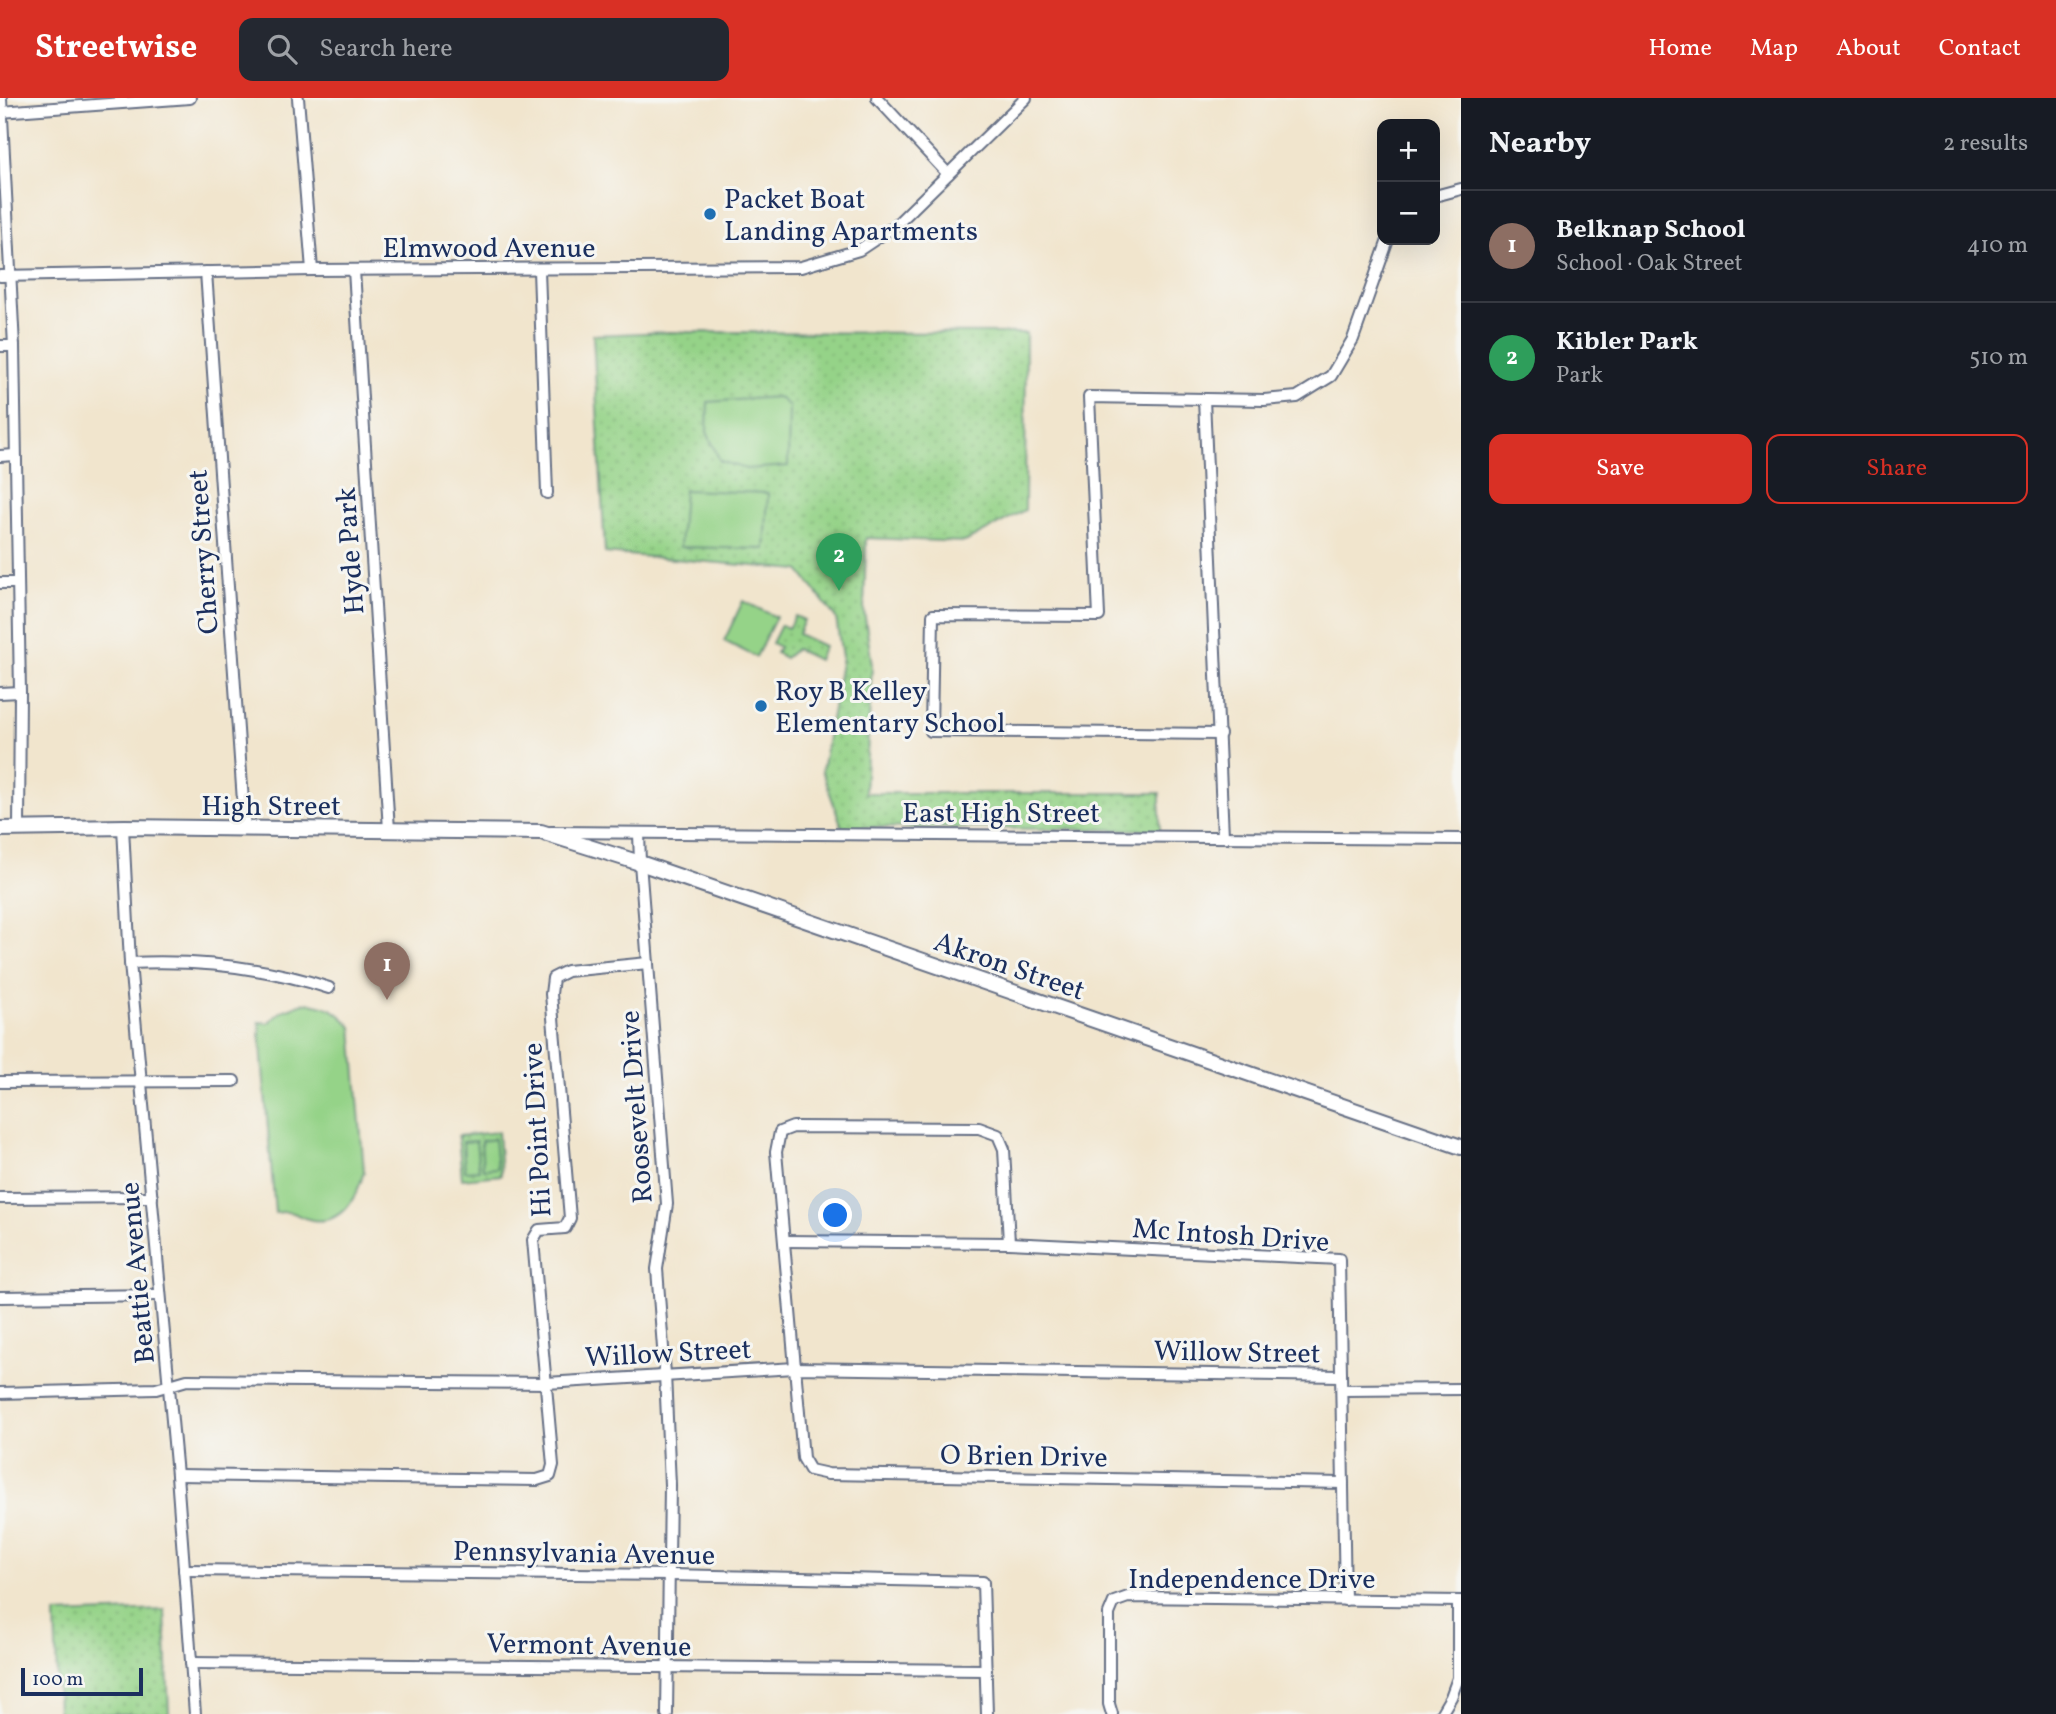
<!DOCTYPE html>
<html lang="en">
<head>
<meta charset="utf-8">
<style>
  :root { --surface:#171b24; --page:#242831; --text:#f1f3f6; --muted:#9ea1a6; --line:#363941; --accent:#d93025 }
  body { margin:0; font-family:Vollkorn,serif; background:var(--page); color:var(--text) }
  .controls { position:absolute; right:21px; top:21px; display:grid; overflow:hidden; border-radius:14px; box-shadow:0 7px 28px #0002 }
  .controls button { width:63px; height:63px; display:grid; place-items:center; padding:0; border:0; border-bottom:2px solid var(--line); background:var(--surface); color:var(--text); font:35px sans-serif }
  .scale { position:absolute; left:21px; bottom:18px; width:122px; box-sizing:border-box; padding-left:7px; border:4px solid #1b2f5e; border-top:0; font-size:19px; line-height:24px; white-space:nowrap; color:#1b2f5e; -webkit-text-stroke:5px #f6f6f2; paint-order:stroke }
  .you { position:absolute; left:836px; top:1118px; width:24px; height:24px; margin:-18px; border:5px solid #fff; border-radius:50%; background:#1a73e8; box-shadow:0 0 0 10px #1a73e833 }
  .badge { display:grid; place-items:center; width:46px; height:46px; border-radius:50%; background:var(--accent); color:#fff; font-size:23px; font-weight:700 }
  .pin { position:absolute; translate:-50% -58px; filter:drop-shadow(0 2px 4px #0008) }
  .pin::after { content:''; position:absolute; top:37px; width:24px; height:21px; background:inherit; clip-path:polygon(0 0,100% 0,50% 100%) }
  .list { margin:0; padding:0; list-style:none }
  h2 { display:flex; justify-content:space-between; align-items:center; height:91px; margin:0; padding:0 28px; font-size:30px }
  h2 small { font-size:23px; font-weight:400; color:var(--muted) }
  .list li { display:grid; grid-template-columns:46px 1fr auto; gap:21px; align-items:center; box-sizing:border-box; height:112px; padding:0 28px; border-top:2px solid var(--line) }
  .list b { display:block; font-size:26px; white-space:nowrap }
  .list p { margin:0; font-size:23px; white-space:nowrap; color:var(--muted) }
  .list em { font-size:23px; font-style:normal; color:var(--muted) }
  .actions { display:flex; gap:14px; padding:21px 28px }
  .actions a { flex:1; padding:16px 0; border:2px solid var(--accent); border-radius:14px; text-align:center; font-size:24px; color:var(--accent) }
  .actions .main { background:var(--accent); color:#fff }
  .icon { flex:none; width:38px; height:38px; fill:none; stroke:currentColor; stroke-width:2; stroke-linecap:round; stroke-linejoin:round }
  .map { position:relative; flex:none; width:1461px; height:1616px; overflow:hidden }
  header { display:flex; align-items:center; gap:42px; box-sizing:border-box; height:98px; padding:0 35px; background:var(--accent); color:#fff }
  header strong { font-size:33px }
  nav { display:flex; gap:38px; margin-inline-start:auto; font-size:24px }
  .search { width:490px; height:63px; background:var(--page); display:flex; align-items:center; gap:18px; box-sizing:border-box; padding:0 24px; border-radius:14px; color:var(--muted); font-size:26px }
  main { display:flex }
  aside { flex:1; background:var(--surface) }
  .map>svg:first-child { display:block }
  .grass { fill:url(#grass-dots); stroke:#588173; stroke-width:2 }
  .garden { fill:#95d388; stroke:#588173; stroke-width:2 }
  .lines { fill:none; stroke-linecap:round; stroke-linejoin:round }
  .minor-casing { stroke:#666f85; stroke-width:14 }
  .major-casing { stroke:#666f85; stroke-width:18 }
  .minor { stroke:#fff; stroke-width:10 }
  .major { stroke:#fff; stroke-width:14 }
  .poi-dot { fill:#1f6fb2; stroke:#f6f6f2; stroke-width:2.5 }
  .labels { text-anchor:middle; stroke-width:6; stroke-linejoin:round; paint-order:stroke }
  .poi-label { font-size:28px; fill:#1b2f5e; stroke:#f6f6f2; text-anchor:start }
  .street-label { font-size:28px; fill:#1b2f5e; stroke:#f6f6f2 }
</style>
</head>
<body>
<header>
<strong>Streetwise</strong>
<div class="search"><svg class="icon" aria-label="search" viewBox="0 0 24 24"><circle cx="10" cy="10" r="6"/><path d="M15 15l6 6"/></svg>Search here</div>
<nav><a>Home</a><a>Map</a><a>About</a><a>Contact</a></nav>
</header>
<main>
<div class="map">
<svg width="1461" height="1616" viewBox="0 0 1461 1616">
  <defs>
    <pattern id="grass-dots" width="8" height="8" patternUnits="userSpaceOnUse" patternTransform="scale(1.75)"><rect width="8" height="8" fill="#95d388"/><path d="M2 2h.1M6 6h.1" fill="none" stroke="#80b578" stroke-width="1.8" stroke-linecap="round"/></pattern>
  </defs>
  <rect width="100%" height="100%" fill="#f6f6f2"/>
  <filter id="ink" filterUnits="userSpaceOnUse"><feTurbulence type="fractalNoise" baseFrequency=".0143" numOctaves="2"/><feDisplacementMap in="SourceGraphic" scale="14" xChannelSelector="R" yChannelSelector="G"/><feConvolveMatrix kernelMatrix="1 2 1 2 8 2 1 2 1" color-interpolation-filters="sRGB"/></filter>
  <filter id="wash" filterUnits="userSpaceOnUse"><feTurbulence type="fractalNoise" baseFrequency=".00686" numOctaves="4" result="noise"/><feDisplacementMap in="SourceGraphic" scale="28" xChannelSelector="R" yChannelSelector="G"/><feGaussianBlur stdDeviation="1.57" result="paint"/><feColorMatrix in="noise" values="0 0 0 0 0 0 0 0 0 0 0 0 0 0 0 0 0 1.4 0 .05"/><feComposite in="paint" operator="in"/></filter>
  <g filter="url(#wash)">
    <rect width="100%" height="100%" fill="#f1e5cd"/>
    <g class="grass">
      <polygon points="669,234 1026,235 1025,412 965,444 866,440 864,513 872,567 865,695 1160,695 1160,732 842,729 822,673 842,559 836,520 799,472 605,455 593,237"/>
      <polygon points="795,518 804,522 798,536 824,548 818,562 796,551 785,560 776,555 779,549 772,545 781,527 788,530"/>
      <polygon points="498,1034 501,1077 462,1081 458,1038"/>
      <polygon points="165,1512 169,1616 58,1616 55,1516"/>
    </g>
    <g class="garden">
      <polygon points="778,299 789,308 788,368 746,371 720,363 707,334 708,304"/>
      <polygon points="684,392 768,395 765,451 680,449"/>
      <polygon points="743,503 776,519 756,559 724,543"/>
      <path d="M303,905C325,905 337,912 352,929L364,1073C358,1098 342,1127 312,1122C294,1119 299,1111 275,1115L259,924L268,925L282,913Z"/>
      <polygon points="494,1041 497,1070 483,1071 481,1043"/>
      <polygon points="476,1043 479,1072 465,1073 463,1044"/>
    </g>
  </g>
  <g filter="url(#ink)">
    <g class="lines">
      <defs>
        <g id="minor">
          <polyline points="1,0 14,248 20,594 19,731"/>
          <polyline points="298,0 312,172"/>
          <polyline points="877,0 948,76"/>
          <polyline points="0,14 190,0"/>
          <polyline points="1435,98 1461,91"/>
          <polyline points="354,172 389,732"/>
          <polyline points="539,172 547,395"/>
          <polyline points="206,174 245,732"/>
          <polyline points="0,178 312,172 801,169 859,152 895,128 1026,0"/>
          <polyline points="0,248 14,248"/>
          <polyline points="1204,301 1223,738"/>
          <polyline points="0,358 15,357"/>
          <polyline points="0,485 18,485"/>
          <polyline points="0,595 20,594"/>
          <polyline points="1220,636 931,633 933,517 1099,518 1089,299 1264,302 1297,299 1331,278 1353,241 1388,142"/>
          <polyline points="123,729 130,865 177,1377 195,1616"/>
          <polyline points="551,734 1461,741"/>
          <polyline points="639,735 640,765 667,1106 657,1171 665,1276 670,1387 667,1616"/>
          <path d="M130,865C197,862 266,869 329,890"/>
          <polyline points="0,984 234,983"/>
          <polyline points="0,1100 152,1099"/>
          <polyline points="784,1143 1009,1145 1339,1161 1345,1502"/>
          <polyline points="1009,1145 1004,1051 998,1037 979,1030 793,1029 780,1034 776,1054 803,1360 810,1372 828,1376 1343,1385"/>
          <polyline points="0,1199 160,1197"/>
          <polyline points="1342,1292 1461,1291"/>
          <polyline points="0,1295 156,1291 187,1282 546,1285 795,1270 1341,1278"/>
          <polyline points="177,1377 537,1382 550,1378 553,1367 533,1142 539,1132 565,1130 570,1120 551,896 553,880 567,873 648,865"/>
          <polyline points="184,1472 669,1477 983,1484 987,1616"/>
          <polyline points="191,1565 986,1572"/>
          <polyline points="1112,1616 1109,1606 1109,1516 1114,1504 1128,1499 1461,1503"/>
          <polyline points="1441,1616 1451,1599 1458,1580 1458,1503"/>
        </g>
        <polyline id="major" points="0,731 125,729 541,734 640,765 1461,1049"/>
      </defs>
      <use href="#minor" class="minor-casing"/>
      <use href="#major" class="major-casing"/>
      <use href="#minor" class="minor"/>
      <use href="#major" class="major"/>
    </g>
  </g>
  <g class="poi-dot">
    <circle cx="710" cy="116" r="7"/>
    <circle cx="761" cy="608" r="7"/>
  </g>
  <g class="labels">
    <g class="poi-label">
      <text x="724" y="110">Packet Boat<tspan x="724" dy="32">Landing Apartments</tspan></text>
      <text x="775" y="602">Roy B Kelley<tspan x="775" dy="32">Elementary School</tspan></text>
    </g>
    <g class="street-label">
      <text x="489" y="159">Elmwood Avenue</text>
      <text transform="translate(349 453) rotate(-94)" y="10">Hyde Park</text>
      <text transform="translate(202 454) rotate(-94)" y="10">Cherry Street</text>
      <text x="271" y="717">High Street</text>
      <text x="1001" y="724">East High Street</text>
      <text transform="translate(1010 867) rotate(19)" y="10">Akron Street</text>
      <text transform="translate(635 1009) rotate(-94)" y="10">Roosevelt Drive</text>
      <text transform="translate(536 1032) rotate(-93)" y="10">Hi Point Drive</text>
      <text transform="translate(1231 1136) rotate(4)" y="10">Mc Intosh Drive</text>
      <text transform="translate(136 1175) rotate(-95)" y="10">Beattie Avenue</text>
      <text transform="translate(1237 1253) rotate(1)" y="10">Willow Street</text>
      <text transform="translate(668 1254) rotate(-3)" y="10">Willow Street</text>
      <text transform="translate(1024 1357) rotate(1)" y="10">O Brien Drive</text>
      <text transform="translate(584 1454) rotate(1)" y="10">Pennsylvania Avenue</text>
      <text x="1252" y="1490">Independence Drive</text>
      <text transform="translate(589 1546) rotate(1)" y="10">Vermont Avenue</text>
    </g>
  </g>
</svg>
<div class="controls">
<button>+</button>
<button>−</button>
</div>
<div class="scale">100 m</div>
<div class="you"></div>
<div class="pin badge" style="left:387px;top:902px;background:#8d6e63">1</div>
<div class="pin badge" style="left:839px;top:493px;background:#2e9e5b">2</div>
</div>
<aside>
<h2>Nearby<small>2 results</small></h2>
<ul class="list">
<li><span class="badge" style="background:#8d6e63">1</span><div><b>Belknap School</b><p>School · Oak Street</p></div><em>410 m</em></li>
<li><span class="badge" style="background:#2e9e5b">2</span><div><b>Kibler Park</b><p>Park</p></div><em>510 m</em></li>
</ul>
<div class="actions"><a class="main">Save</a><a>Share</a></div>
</aside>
</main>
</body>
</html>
